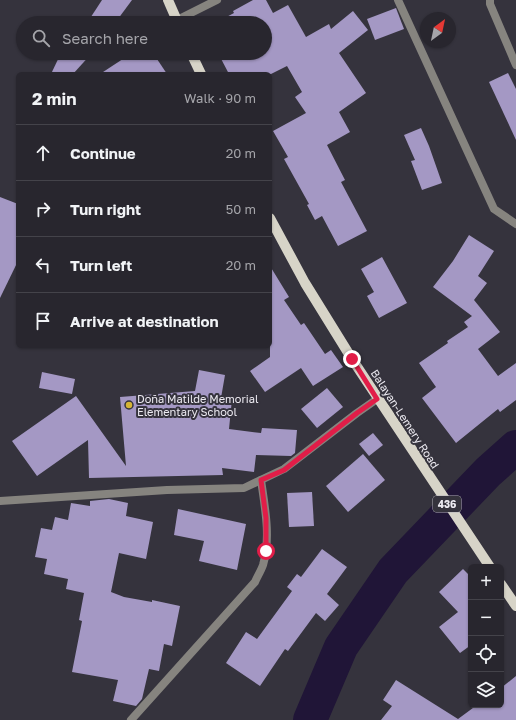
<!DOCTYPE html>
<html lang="en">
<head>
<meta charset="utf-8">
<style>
  :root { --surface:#28262e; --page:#34323a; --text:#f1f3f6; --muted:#a5a5aa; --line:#44434a }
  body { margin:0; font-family:"Golos Text",sans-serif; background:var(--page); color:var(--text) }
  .controls { position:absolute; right:12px; bottom:12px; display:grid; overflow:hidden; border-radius:6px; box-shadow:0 1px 3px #0004 }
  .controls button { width:36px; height:36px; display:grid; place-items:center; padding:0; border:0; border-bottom:1px solid var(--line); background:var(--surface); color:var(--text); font:20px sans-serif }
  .compass { position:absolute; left:420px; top:12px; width:36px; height:36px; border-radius:50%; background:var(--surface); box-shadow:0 1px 3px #0004; rotate:33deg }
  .stop { position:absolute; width:12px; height:12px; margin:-9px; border:3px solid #e11d48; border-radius:50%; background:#fff }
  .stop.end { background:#e11d48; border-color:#fff; box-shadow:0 1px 4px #0008 }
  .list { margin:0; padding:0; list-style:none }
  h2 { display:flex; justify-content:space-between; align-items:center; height:52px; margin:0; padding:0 16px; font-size:17px }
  h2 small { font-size:13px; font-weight:400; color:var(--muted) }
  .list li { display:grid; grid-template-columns:26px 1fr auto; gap:12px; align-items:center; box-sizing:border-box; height:56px; padding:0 16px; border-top:1px solid var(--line) }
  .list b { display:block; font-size:15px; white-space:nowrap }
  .list em { font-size:13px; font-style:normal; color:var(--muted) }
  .icon { flex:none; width:22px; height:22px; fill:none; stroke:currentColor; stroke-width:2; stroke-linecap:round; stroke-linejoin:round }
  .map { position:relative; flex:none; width:516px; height:720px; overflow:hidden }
  .search { position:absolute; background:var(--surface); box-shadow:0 1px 3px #0004; left:16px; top:16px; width:256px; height:44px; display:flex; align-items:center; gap:10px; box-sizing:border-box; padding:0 14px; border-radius:22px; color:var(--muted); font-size:15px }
  .panel { position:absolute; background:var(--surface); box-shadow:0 1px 3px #0004; left:16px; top:72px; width:256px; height:276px; border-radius:6px }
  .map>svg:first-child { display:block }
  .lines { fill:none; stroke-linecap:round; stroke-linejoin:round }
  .river { stroke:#201537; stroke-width:34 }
  .building { fill:#a498c4 }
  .street { stroke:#86847f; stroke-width:8 }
  .primary { stroke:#d7d4c8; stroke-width:10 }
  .route { stroke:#e11d48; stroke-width:5 }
  .poi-dot { fill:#d5b535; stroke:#35333d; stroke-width:1.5 }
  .labels { text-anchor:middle; stroke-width:4; stroke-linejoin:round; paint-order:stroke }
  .shield { fill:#35333d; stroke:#b5b3bb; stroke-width:1 }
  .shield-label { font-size:10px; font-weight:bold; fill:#eceaf1 }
  .poi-label { font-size:11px; fill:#eceaf1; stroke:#35333d; text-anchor:start }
  .street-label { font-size:11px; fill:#eceaf1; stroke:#35333d }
</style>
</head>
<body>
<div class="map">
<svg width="516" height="720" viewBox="0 0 516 720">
  <rect width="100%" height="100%" fill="#35333d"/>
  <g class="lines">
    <polyline class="river" points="310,720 341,647 393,571 488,472 516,447"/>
  </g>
  <g class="building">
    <polygon points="102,0 132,0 115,23 87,23"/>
    <polygon points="253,0 266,0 273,13 288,5 306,37 329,24 331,29 353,11 368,30 339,53 366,93 339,112 350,132 327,145 345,180 341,182 367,231 338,246 322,216 315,220 307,205 309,204 284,159 288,157 273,131 306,113 295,97 302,92 287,66 271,74 229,74 218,53 265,53 265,23 215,23 234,13 233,11"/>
    <polygon points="396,8 404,29 375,40 367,19"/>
    <polygon points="61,53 92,53 73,74 51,74"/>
    <polygon points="132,53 153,53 167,74 100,74"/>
    <polygon points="508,73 516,89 516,140 489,82"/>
    <polygon points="421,128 429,146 442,183 422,190 411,161 415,160 404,135"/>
    <polygon points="0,197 18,204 18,261 0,298"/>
    <polygon points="469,235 494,251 478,276 487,283 474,300 500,332 478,349 498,376 516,363 516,400 500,412 498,409 456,443 422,398 436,387 419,363 448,343 447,341 468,327 464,322 472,316 433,287 453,261"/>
    <polygon points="382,257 407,303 379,318 367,296 374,292 361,269"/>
    <polygon points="270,266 289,297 284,300 301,325 304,323 325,354 331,350 343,367 313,386 301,368 265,392 250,371 270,357"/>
    <polygon points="199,370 225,375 221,398 232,399 229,429 261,433 262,428 297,430 295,453 291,456 256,455 254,472 222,468 223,475 89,478 88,440 37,476 12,441 76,396 126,466 120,397 195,391"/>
    <polygon points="42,372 75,379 72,394 39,388"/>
    <polygon points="327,388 343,407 317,428 301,409"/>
    <polygon points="373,433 383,445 369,456 359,444"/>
    <polygon points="363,454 385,480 348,512 326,486"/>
    <polygon points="312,492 314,526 289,527 287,493"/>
    <polygon points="109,499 128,503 126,516 153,522 146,559 119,553 111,592 124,597 152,602 152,600 180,606 172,646 164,644 159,671 149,669 142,699 136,706 113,701 118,680 72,672 82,621 79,620 84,593 66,589 68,579 44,574 47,559 35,557 41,528 52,530 55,517 68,520 71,503 90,506 90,501"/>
    <polygon points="178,509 246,524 237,570 199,561 204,541 174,535"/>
    <polygon points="322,549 347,567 327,594 339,605 325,621 316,613 288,651 285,649 260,686 226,663 246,632 257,639 292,591 287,587 297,574 301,577"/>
    <polygon points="463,569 471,577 471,645 460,653 439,627 458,612 439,592"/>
    <polygon points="516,676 516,720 381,720 392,706 383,700 396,680 458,719 477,705 501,705 501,688"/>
  </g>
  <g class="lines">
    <g class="street">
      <polyline points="398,0 494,209 516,224"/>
      <polyline points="490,0 490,4 516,65"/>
      <polyline points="177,20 217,0"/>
      <polyline points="0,501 167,490 244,488 284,469 357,413 377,399"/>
      <path d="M131,720L255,582C257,577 261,571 263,565C271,538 265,508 261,480"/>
    </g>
    <g class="primary">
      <polyline points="168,0 178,23"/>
      <polyline points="191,53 201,74"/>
      <polyline points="270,218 305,283 352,359 490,567"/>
      <polyline points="501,584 516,606"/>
    </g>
  </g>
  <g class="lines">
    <polyline class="route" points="266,551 266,518 261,480 284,470 357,413 377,399 352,359"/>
  </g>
  <circle class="poi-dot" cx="129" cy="405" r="4"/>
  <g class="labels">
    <rect class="shield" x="433" y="496" width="28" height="16" rx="3"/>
    <g class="shield-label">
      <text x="447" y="508">436</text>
    </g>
    <g class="poi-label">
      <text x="137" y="403">Doña Matilde Memorial<tspan x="137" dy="13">Elementary School</tspan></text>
    </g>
    <g class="street-label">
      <text transform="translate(405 419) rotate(57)" y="4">Balayan-Lemery Road</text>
    </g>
  </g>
</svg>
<div class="controls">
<button>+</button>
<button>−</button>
<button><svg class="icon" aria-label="locate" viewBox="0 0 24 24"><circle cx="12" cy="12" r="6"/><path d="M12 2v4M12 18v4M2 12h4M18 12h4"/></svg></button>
<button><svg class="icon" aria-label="layers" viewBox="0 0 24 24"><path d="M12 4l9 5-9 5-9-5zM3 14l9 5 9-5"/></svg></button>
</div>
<svg class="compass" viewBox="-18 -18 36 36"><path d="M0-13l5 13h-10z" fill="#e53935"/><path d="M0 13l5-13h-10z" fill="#a5a5aa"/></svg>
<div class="stop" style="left:266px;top:551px"></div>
<div class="stop end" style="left:352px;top:359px"></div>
<div class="search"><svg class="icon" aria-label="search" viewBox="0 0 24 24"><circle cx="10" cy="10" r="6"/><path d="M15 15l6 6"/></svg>Search here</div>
<section class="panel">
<h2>2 min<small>Walk · 90 m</small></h2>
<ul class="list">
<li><svg class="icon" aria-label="ahead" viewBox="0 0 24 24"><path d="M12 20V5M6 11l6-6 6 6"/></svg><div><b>Continue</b></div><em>20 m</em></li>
<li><svg class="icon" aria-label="right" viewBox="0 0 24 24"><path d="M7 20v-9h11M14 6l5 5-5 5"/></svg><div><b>Turn right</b></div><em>50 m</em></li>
<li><svg class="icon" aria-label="left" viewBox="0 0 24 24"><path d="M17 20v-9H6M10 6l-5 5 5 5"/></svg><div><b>Turn left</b></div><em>20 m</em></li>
<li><svg class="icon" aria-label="arrive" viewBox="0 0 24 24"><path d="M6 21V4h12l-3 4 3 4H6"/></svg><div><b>Arrive at destination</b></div></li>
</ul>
</section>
</div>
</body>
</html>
